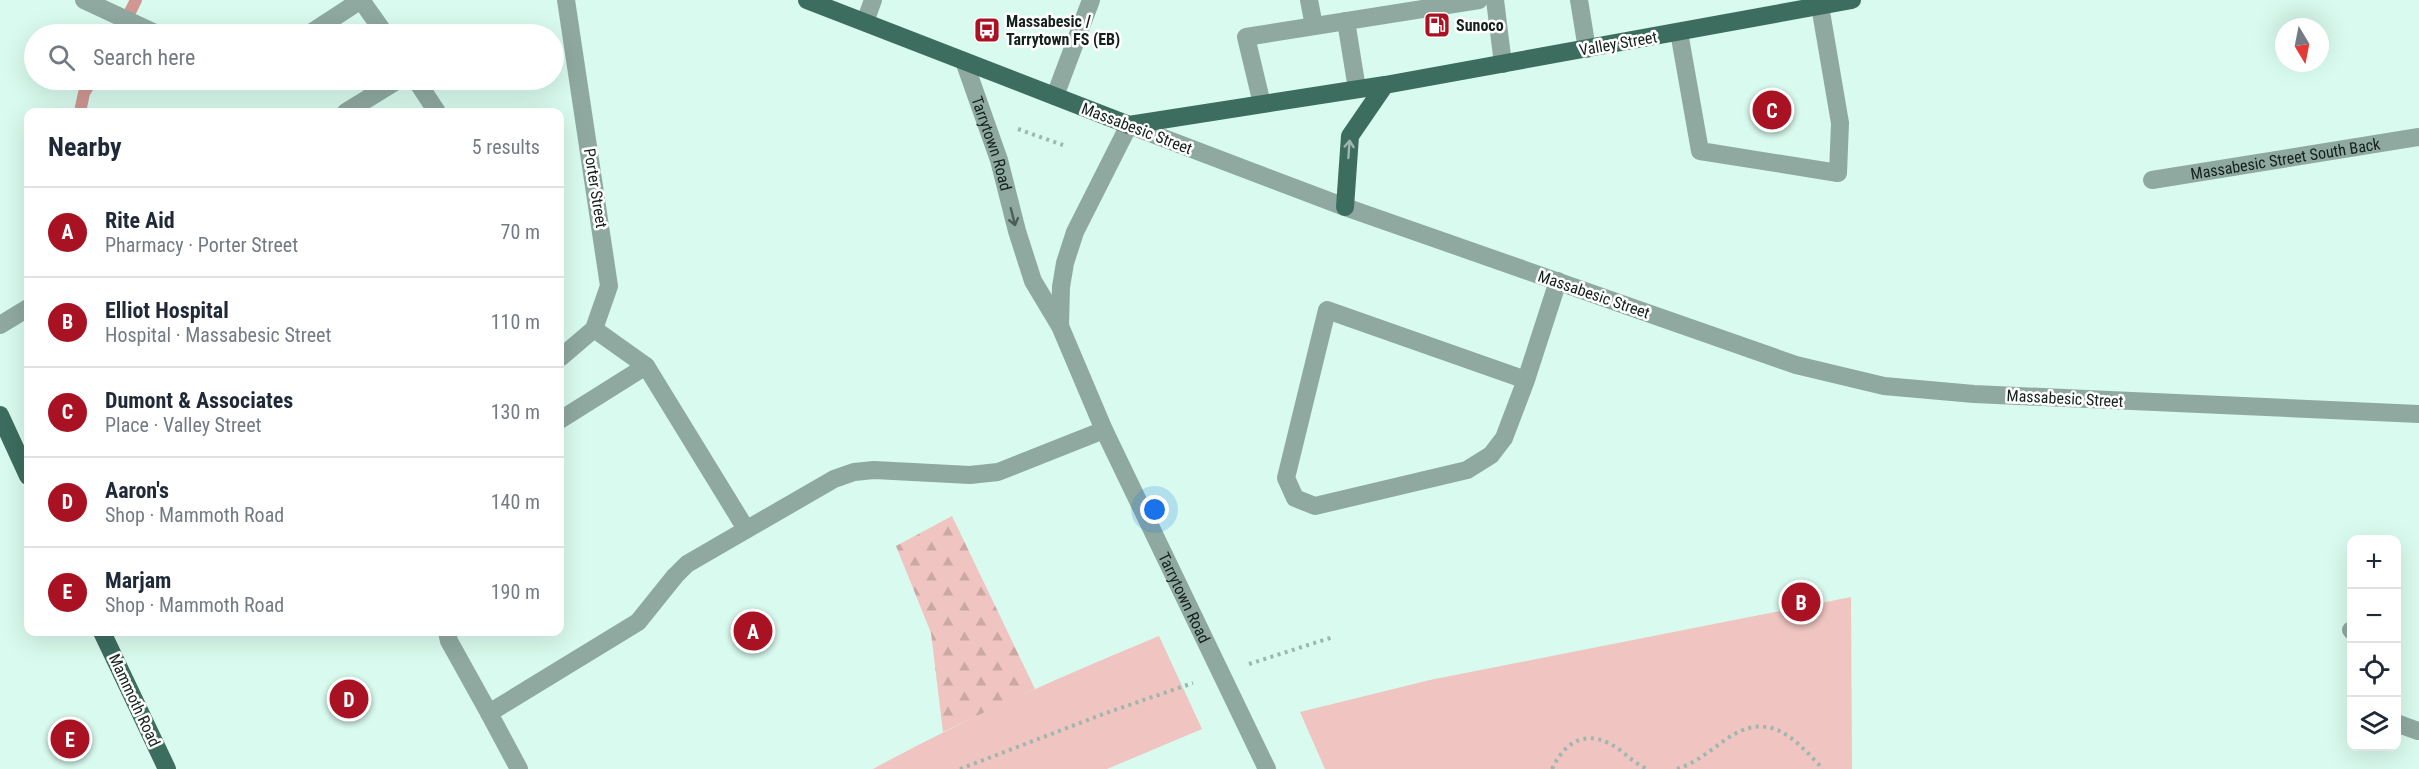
<!DOCTYPE html>
<html lang="en">
<head>
<meta charset="utf-8">
<style>
  :root { --surface:#fff; --page:#f6f6f7; --text:#1f2937; --muted:#747a83; --line:#e0e1e3; --accent:#a81223 }
  body { margin:0; font-family:"Roboto Condensed",sans-serif; background:var(--page); color:var(--text) }
  .controls { position:absolute; right:18px; bottom:18px; display:grid; overflow:hidden; border-radius:12px; box-shadow:0 6px 24px #0002 }
  .controls button { width:54px; height:54px; display:grid; place-items:center; padding:0; border:0; border-bottom:2px solid var(--line); background:var(--surface); color:var(--text); font:30px sans-serif }
  .compass { position:absolute; left:2275px; top:18px; width:54px; height:54px; border-radius:50%; background:var(--surface); box-shadow:0 6px 24px #0002; rotate:170deg }
  .you { position:absolute; left:1155px; top:510px; width:21px; height:21px; margin:-15px; border:4px solid #fff; border-radius:50%; background:#1a73e8; box-shadow:0 0 0 9px #1a73e833 }
  .badge { display:grid; place-items:center; width:39px; height:39px; border-radius:50%; background:var(--accent); color:#fff; font-size:20px; font-weight:700 }
  .pin { position:absolute; translate:-50% -50%; border:3px solid #fff; box-shadow:0 2px 6px #0006 }
  .list { margin:0; padding:0; list-style:none }
  h2 { display:flex; justify-content:space-between; align-items:center; height:78px; margin:0; padding:0 24px; font-size:26px }
  h2 small { font-size:20px; font-weight:400; color:var(--muted) }
  .list li { display:grid; grid-template-columns:39px 1fr auto; gap:18px; align-items:center; box-sizing:border-box; height:90px; padding:0 24px; border-top:2px solid var(--line) }
  .list b { display:block; font-size:22px; white-space:nowrap }
  .list p { margin:0; font-size:20px; white-space:nowrap; color:var(--muted) }
  .list em { font-size:20px; font-style:normal; color:var(--muted) }
  .icon { flex:none; width:33px; height:33px; fill:none; stroke:currentColor; stroke-width:2; stroke-linecap:round; stroke-linejoin:round }
  .map { position:relative; flex:none; width:2419px; height:769px; overflow:hidden }
  .search { position:absolute; background:var(--surface); box-shadow:0 6px 24px #0002; left:24px; top:24px; width:540px; height:66px; display:flex; align-items:center; gap:15px; box-sizing:border-box; padding:0 21px; border-radius:33px; color:var(--muted); font-size:22px }
  .panel { position:absolute; background:var(--surface); box-shadow:0 6px 24px #0002; left:24px; top:108px; width:540px; height:528px; border-radius:12px }
  .map>svg:first-child { display:block }
  .forest { fill:url(#forest-firs) }
  .park { fill:#efc4c1 }
  .lines { fill:none; stroke-linecap:round; stroke-linejoin:round }
  .stream { stroke:#d09793; stroke-width:12 }
  .path { stroke:#9db7ae; stroke-width:4; stroke-dasharray:3 4.5; stroke-linecap:butt }
  .minor { stroke:#8fa9a0; stroke-width:18 }
  .major { stroke:#3c6d5e; stroke-width:18 }
  .oneway { stroke:#9eb6ae }
  .oneway2 { stroke:#4b5e57 }
  .labels { text-anchor:middle; stroke-width:5; stroke-linejoin:round; paint-order:stroke }
  .poi-label { font-size:16px; font-weight:bold; fill:#14201c; stroke:#fff; text-anchor:start }
  .street-label { font-size:16px; fill:#14201c; stroke:#fff }
</style>
</head>
<body>
<div class="map">
<svg width="2419" height="769" viewBox="0 0 2419 769">
  <defs>
    <pattern id="forest-firs" width="22" height="20" patternUnits="userSpaceOnUse" patternTransform="scale(1.5)"><rect width="22" height="20" fill="#efc4c1"/><path d="M5 1l3.5 6h-7zM16 11l3.5 6h-7z" fill="#cca8a5"/></pattern>
  </defs>
  <rect width="100%" height="100%" fill="#d9faee"/>
  <polygon class="forest" points="952,516 1035,689 943,732 931,633 896,546"/>
  <g class="park">
    <polygon points="1851,597 1852,769 1325,769 1300,712 1430,680"/>
    <path d="M1159,636L1202,729L1107,769H873C966,718 1062,676 1159,636Z"/>
  </g>
  <g class="lines">
    <g class="stream">
      <polyline points="119,34 136,0"/>
      <polyline points="80,112 84,93 92,80"/>
    </g>
    <g class="path">
      <polyline points="1018,129 1063,145"/>
      <polyline points="1249,664 1333,637"/>
      <polyline points="960,769 1106,713 1193,683"/>
      <path d="M1552,769C1567,737 1591,729 1620,750C1629,757 1637,765 1648,769"/>
      <path d="M1677,769C1695,763 1710,751 1725,740C1769,709 1793,737 1823,769"/>
    </g>
    <g class="minor">
      <polyline points="84,0 157,34"/>
      <polyline points="361,0 385,34"/>
      <polyline points="1309,0 1314,26"/>
      <polyline points="1495,0 1503,64"/>
      <polyline points="1579,0 1587,49"/>
      <polyline points="1346,21 1357,89"/>
      <polyline points="865,22 873,0"/>
      <polyline points="1679,32 1700,151 1838,173 1840,123 1820,6"/>
      <polyline points="309,34 361,0"/>
      <path id="s1" d="M964,61L999,160L1017,231L1033,281L1060,326L1104,430L1267,769"/>
      <polyline points="416,80 437,112"/>
      <polyline points="1055,96 1091,0"/>
      <polyline points="1262,104 1246,37 1479,0"/>
      <polyline points="346,112 398,80"/>
      <path id="s2" d="M2152,180L2419,137"/>
      <polyline points="0,325 28,308"/>
      <polyline points="1060,326 1061,287 1065,263 1075,232 1129,125 1345,207 1796,365 1884,386 1974,394 2419,414"/>
      <polyline points="594,329 646,366"/>
      <polyline points="560,358 594,329 609,286 566,0"/>
      <polyline points="1526,380 1327,310 1286,478 1295,498 1315,506 1467,470 1491,455 1504,438 1526,380 1558,281"/>
      <polyline points="560,420 646,366 746,529"/>
      <polyline points="2351,630 2352,631"/>
      <polyline points="447,632 449,641 489,713"/>
      <polyline points="2396,723 2418,731"/>
      <polyline points="519,769 489,713 638,622 675,576 687,564 834,479 854,472 874,470 970,475 998,472 1104,430"/>
    </g>
    <g class="major">
      <polyline points="807,0 1129,125 1385,85 1852,0"/>
      <polyline points="1345,207 1350,136 1385,85"/>
      <polyline points="0,415 28,476"/>
      <polyline points="102,632 167,769"/>
    </g>
  </g>
  <defs><path id="oneway-shaft" d="M-6 0H5M1.5-3L5.5 0L1.5 3" fill="none" stroke-width="1.6" stroke-linecap="round" stroke-linejoin="round" transform="scale(1.5)"/></defs>
  <use class="oneway" href="#oneway-shaft" transform="translate(1349 149) rotate(-86)"/>
  <use class="oneway2" href="#oneway-shaft" transform="translate(1013 217) rotate(76)"/>
  <defs>
    <symbol id="fuel-square" viewBox="-11 -11 22 22"><rect x="-9" y="-9" width="18" height="18" rx="4" fill="#a81223" stroke="#fff"/><path d="M-5.5-6h7V0h2V4h1.3V-2.5L3-4.5l.8-.8L6-3V5H2.5V1h-1V6h-7ZM-4.2-4.7v3.2H.2V-4.7Z" fill="#fff"/></symbol>
    <symbol id="bus-square" viewBox="-11 -11 22 22"><rect x="-9" y="-9" width="18" height="18" rx="4" fill="#a81223" stroke="#fff"/><path d="M-5-6H5V4H4V6H2V4H-2V6H-4V4H-5ZM-3.5-4V0h7V-4ZM-3.5 1.2v1.5H-2V1.2ZM2 1.2v1.5H3.5V1.2Z" fill="#fff"/></symbol>
  </defs>
  <g fill-rule="evenodd">
    <use href="#fuel-square" x="1422" y="10" width="30" height="30"/>
    <use href="#bus-square" x="972" y="15" width="30" height="30"/>
  </g>
  <g class="labels">
    <g class="poi-label">
      <text x="1006" y="27">Massabesic /<tspan x="1006" dy="18">Tarrytown FS (EB)</tspan></text>
      <text x="1456" y="31">Sunoco</text>
    </g>
    <g class="street-label">
      <text transform="translate(1618 43) rotate(-10)" y="6">Valley Street</text>
      <text transform="translate(1137 128) rotate(21)" y="6">Massabesic Street</text>
      <text dy="6" stroke="none"><textPath href="#s1" startOffset="87">Tarrytown Road</textPath></text>
      <text dy="6" stroke="none"><textPath href="#s2" startOffset="135">Massabesic Street South Back</textPath></text>
      <text transform="translate(596 188) rotate(81)" y="6">Porter Street</text>
      <text transform="translate(1594 294) rotate(19)" y="6">Massabesic Street</text>
      <text transform="translate(2065 398) rotate(3)" y="6">Massabesic Street</text>
      <text dy="6" stroke="none"><textPath href="#s1" startOffset="582">Tarrytown Road</textPath></text>
      <text transform="translate(135 700) rotate(65)" y="6">Mammoth Road</text>
    </g>
  </g>
</svg>
<div class="controls">
<button>+</button>
<button>−</button>
<button><svg class="icon" aria-label="locate" viewBox="0 0 24 24"><circle cx="12" cy="12" r="6"/><path d="M12 2v4M12 18v4M2 12h4M18 12h4"/></svg></button>
<button><svg class="icon" aria-label="layers" viewBox="0 0 24 24"><path d="M12 4l9 5-9 5-9-5zM3 14l9 5 9-5"/></svg></button>
</div>
<svg class="compass" viewBox="-18 -18 36 36"><path d="M0-13l5 13h-10z" fill="#e53935"/><path d="M0 13l5-13h-10z" fill="#747a83"/></svg>
<div class="you"></div>
<div class="pin badge" style="left:753px;top:631px">A</div>
<div class="pin badge" style="left:1801px;top:602px">B</div>
<div class="pin badge" style="left:1772px;top:110px">C</div>
<div class="pin badge" style="left:349px;top:699px">D</div>
<div class="pin badge" style="left:70px;top:739px">E</div>
<div class="search"><svg class="icon" aria-label="search" viewBox="0 0 24 24"><circle cx="10" cy="10" r="6"/><path d="M15 15l6 6"/></svg>Search here</div>
<section class="panel">
<h2>Nearby<small>5 results</small></h2>
<ul class="list">
<li><span class="badge">A</span><div><b>Rite Aid</b><p>Pharmacy · Porter Street</p></div><em>70 m</em></li>
<li><span class="badge">B</span><div><b>Elliot Hospital</b><p>Hospital · Massabesic Street</p></div><em>110 m</em></li>
<li><span class="badge">C</span><div><b>Dumont &amp; Associates</b><p>Place · Valley Street</p></div><em>130 m</em></li>
<li><span class="badge">D</span><div><b>Aaron's</b><p>Shop · Mammoth Road</p></div><em>140 m</em></li>
<li><span class="badge">E</span><div><b>Marjam</b><p>Shop · Mammoth Road</p></div><em>190 m</em></li>
</ul>
</section>
</div>
</body>
</html>
